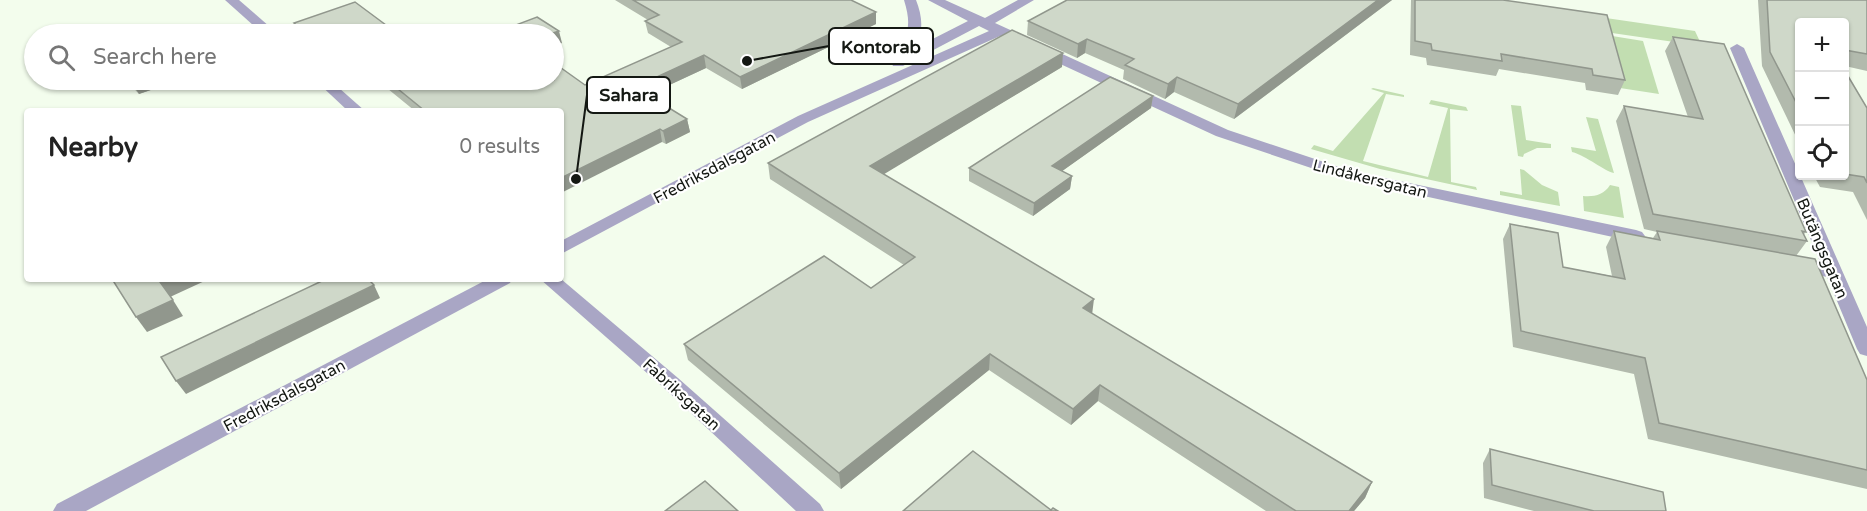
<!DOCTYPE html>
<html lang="en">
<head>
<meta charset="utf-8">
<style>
  :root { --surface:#fff; --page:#f2f2f2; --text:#222; --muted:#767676; --line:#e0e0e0 }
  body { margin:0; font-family:"Varela Round",sans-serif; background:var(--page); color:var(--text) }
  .controls { position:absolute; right:18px; top:18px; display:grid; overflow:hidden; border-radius:6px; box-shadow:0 2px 4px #0004 }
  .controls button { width:54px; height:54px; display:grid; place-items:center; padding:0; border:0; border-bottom:2px solid var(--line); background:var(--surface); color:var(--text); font:30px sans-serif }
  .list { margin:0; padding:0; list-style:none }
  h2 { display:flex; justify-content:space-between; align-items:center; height:78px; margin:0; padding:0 24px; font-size:26px }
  h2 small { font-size:20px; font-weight:400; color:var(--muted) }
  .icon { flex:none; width:33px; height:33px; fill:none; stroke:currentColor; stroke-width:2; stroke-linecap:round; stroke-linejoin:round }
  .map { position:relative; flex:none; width:1867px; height:511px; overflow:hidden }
  .search { position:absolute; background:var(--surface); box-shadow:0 2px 4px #0004; left:24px; top:24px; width:540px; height:66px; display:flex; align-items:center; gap:15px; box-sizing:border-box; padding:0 21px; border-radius:33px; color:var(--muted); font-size:22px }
  .panel { position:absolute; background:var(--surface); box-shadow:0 2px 4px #0004; left:24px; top:108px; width:540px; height:174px; border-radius:6px }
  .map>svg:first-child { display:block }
  .green { fill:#c2deb1 }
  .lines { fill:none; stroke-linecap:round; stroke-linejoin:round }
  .minor { fill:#a9a6c5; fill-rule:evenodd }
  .wall { fill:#b2baad }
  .shaded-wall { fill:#91978d }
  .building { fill:#cfd8c9; stroke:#91978d; stroke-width:1.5 }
  .labels { text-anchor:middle; stroke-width:4.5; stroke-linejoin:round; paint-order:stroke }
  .street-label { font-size:16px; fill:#141813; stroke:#fff }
  .leader { fill:none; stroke:#141813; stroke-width:2 }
  .callout-dot { fill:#141813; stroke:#fff; stroke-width:2 }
  .callout { fill:#fff; stroke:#141813; stroke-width:2 }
  .callout-label { font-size:18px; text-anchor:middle; font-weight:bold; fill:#141813 }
</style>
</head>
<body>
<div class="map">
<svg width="1867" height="511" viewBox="0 0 1867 511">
  <rect width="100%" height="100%" fill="#f3fded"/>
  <g class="green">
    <polygon points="1599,17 1695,31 1702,46 1605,32"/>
    <polygon points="1606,35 1643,41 1659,94 1620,88"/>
    <polygon points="1373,88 1404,95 1404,97 1386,94 1363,161 1428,177 1448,108 1429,104 1431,100 1466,107 1468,111 1450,109 1451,182 1476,187 1477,190 1380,169 1311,149 1314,145 1333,151 1384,93 1371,89"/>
    <polygon points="1511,105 1521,106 1526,140 1551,144 1551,148 1537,148 1524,154 1523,157 1518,156"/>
    <path d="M1586,117L1598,119L1614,173C1604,171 1587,156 1572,152L1571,147L1596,151Z"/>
    <polygon points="1520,169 1524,170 1542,185 1558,192 1560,206 1500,195 1500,191 1522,195"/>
    <path d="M1610,185L1619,187L1624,218L1584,211L1583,196C1594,197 1604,195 1610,185Z"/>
  </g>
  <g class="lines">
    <g class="minor">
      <polygon points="225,0 239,0 278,34 263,34"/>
      <path d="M904,0H916C923,18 924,33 913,49L968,21L928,0H945L985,18L1018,0H1034L995,23L1228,130L1351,171L1636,230L1642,232L1645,236L1642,240L1636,242L1341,178L1216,136L1000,36L808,122L561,254V241L798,116L989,31L979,26L903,66H893L890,60C907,37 913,29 904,0Z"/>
      <polygon points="1737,44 1744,48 1867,327 1867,356 1860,354 1857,349 1827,277 1790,269 1787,265 1790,261 1796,259 1821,264 1730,48"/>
      <polygon points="315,80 330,80 365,111 348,111"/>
      <polygon points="488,279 512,279 510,283 86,511 53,511 57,504"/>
      <polygon points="540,279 561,279 678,378 820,504 824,511 796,511 664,388"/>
    </g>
  </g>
  <g class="wall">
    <polygon points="615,0 851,0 876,24 742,89 706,68 648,95 687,119 690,132 666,144 662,142 561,111 415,111 377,80 554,80 585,85 671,47 648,33 645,21 648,20"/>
    <polygon points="1067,0 1392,0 1234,119 1174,92 1165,99 1123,79 1124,70 1085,53 1077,58 1027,35 1028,21"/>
    <polygon points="1411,0 1503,0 1625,80 1618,95 1586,90 1585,83 1499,69 1496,76 1427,65 1426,58 1410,55"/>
    <polygon points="1758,0 1867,0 1867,71 1845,66 1845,22 1800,22 1800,145 1762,66"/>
    <polygon points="294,23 398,34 300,34"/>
    <polygon points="1673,37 1806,232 1804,234 1807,241 1796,256 1867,380 1867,489 1648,439 1634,374 1513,347 1503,239 1510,224 1563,267 1612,276 1606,247 1614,231 1653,238 1657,232 1644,229 1616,121 1624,106 1688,117 1665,51"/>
    <polygon points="1062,67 883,174 1092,314 1372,482 1365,498 1354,511 1266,511 1098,401 1071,425 989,370 841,489 688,360 684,344 871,288 904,265 770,179 768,163"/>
    <polygon points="1845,71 1867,108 1867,220 1853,192 1820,187 1814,176 1845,176"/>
    <polygon points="126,80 180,80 139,94"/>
    <polygon points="352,80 375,80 359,86"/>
    <polygon points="1153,96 1151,108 1062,171 1072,176 1070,189 1033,216 969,181 969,168"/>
    <polygon points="1490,449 1666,511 1534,511 1484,498 1483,463"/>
  </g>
  <g class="shaded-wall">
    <polygon points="1378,0 1392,0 1234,119 1238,104"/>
    <polygon points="876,12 876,24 742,89 740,77"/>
    <polygon points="559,31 562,43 554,46 554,34 550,34"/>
    <polygon points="1087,39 1085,53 1077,58 1078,44"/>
    <polygon points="1063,53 1062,67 871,182 870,166"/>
    <polygon points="704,55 706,68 637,100 635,87"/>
    <polygon points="1177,77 1174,92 1165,99 1168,84"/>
    <polygon points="138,80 180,80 139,94 132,82"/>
    <polygon points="356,80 375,80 359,86"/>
    <polygon points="1153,96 1151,108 1051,179 1052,166"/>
    <polygon points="687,119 690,132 666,144 663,131"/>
    <polygon points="660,129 662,142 561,193 561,178"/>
    <polygon points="1072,176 1070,189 1033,216 1034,203"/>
    <polygon points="166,279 209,279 170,297 160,282"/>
    <polygon points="374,285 380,298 186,394 176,381"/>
    <polygon points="1094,299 1092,315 1083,308"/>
    <polygon points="173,300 183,316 147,332 136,317"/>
    <polygon points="990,354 989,370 841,489 839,473"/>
    <polygon points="1100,385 1098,401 1071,425 1073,409"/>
    <polygon points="1372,482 1365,498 1354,511 1349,511"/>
  </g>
  <g class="building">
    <polygon points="633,0 851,0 876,12 740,77 704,55 635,87 687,119 663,131 660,129 561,178 561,111 425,111 387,80 554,80 554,63 585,85 682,42 645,21 659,15"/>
    <polygon points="1067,0 1378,0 1238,104 1177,77 1168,84 1125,65 1134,59 1087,39 1078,44 1028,21"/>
    <polygon points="1415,0 1503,0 1607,15 1625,80 1593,75 1592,69 1501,54 1502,61 1432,50 1431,44 1415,41"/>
    <polygon points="1767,0 1867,0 1867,54 1845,50 1845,22 1800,22 1800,110 1770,52"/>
    <polygon points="355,2 398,34 308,34 294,23"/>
    <polygon points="537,17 559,31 550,34 492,34"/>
    <polygon points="201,29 207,34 183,34"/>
    <polygon points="1012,30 1063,53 870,166 1094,299 1083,308 1372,482 1349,511 1296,511 1100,385 1073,409 990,354 839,473 684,344 824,256 871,288 915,257 768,163"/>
    <polygon points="1673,37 1724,44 1806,232 1802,231 1807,241 1653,214 1624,106 1703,119"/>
    <polygon points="1845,71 1867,108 1867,183 1864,177 1845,174"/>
    <polygon points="1110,77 1153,96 1052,166 1072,176 1034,203 969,168"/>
    <polygon points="1510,224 1558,233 1563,267 1625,279 1614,231 1660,240 1657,231 1815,259 1867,380 1867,470 1659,423 1645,358 1521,331"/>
    <polygon points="112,279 166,279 160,282 173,300 136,317"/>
    <polygon points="326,279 368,279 374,285 176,381 161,357"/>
    <polygon points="1490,449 1663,492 1666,511 1594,511 1492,485"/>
    <polygon points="973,451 1051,510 1053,508 1058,511 903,511"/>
    <polygon points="705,481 738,511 665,511"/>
  </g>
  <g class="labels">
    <g class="street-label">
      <text transform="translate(714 167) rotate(-28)" y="6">Fredriksdalsgatan</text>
      <text transform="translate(1370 178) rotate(14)" y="6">Lindåkersgatan</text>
      <text transform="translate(1823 248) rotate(67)" y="6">Butängsgatan</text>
      <text transform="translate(682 394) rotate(42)" y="6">Fabriksgatan</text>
      <text transform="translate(284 395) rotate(-28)" y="6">Fredriksdalsgatan</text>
    </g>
  </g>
  <path class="leader" d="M747 61L829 46M576 179L587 95"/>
  <g class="callout-dot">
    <circle cx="747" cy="61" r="6"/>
    <circle cx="576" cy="179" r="6"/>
  </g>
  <g class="callout">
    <rect x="829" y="28" width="104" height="36" rx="6"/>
    <rect x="587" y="77" width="83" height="36" rx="6"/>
  </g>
  <g class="callout-label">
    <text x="881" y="53">Kontorab</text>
    <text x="629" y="101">Sahara</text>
  </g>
</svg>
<div class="controls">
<button>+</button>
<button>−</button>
<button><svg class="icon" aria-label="locate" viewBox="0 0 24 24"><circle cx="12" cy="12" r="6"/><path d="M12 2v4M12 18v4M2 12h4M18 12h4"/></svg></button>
</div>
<div class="search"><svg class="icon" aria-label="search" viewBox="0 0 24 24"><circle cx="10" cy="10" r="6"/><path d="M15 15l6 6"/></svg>Search here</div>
<section class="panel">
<h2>Nearby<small>0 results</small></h2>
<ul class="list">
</ul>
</section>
</div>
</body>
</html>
